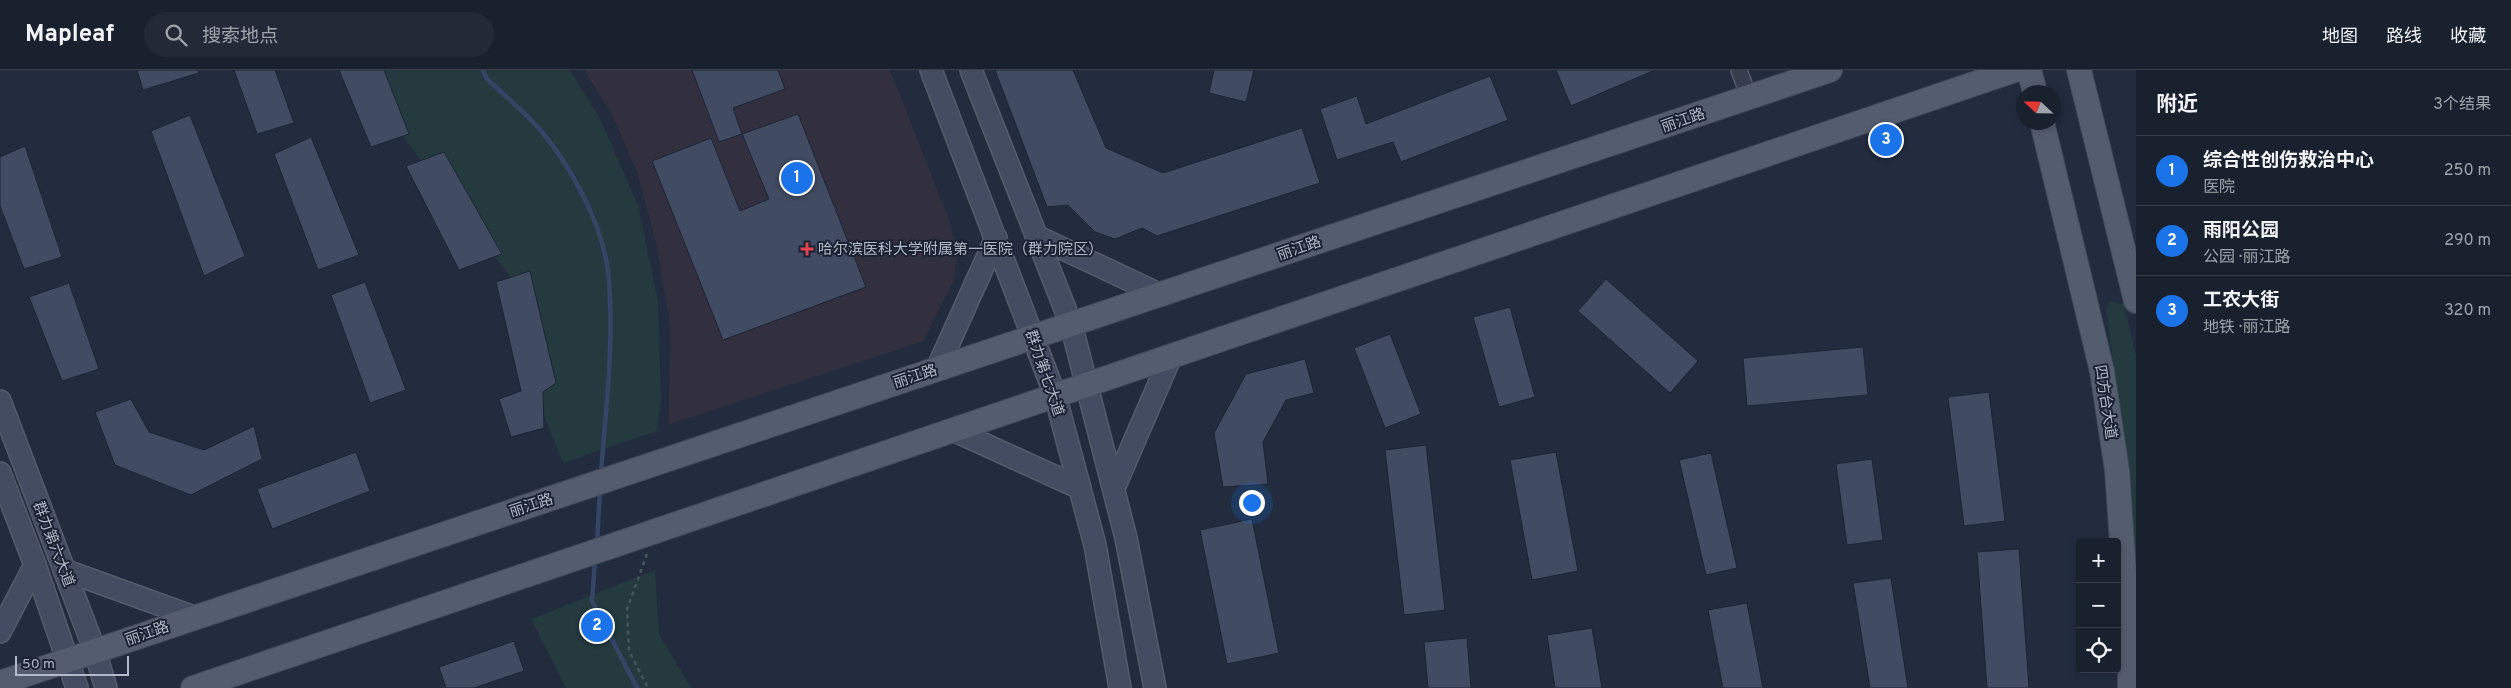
<!DOCTYPE html>
<html lang="zh">
<head>
<meta charset="utf-8">
<style>
  :root { --surface:#1a212e; --page:#232936; --text:#f1f3f6; --muted:#9fa3aa; --line:#383e4a; --accent:#1a73e8 }
  body { margin:0; font-family:Overpass,"Noto Sans SC",sans-serif; background:var(--page); color:var(--text) }
  .controls { position:absolute; right:15px; bottom:15px; display:grid; overflow:hidden; border-radius:5px; box-shadow:0 2px 8px #0003 }
  .controls button { width:45px; height:45px; display:grid; place-items:center; padding:0; border:0; border-bottom:1px solid var(--line); background:var(--surface); color:var(--text); font:25px sans-serif }
  .compass { position:absolute; left:2016px; top:15px; width:45px; height:45px; border-radius:50%; background:var(--surface); box-shadow:0 2px 8px #0003; rotate:292deg }
  .scale { position:absolute; left:15px; bottom:12px; width:114px; box-sizing:border-box; padding-left:5px; border:2px solid #b2b9c9; border-top:0; font-size:14px; line-height:18px; white-space:nowrap; color:#b2b9c9; -webkit-text-stroke:4px #1b2333; paint-order:stroke }
  .you { position:absolute; left:1251px; top:432px; width:18px; height:18px; margin:-12px; border:4px solid #fff; border-radius:50%; background:#1a73e8; box-shadow:0 0 0 8px #1a73e833 }
  .badge { display:grid; place-items:center; width:32px; height:32px; border-radius:50%; background:var(--accent); color:#fff; font-size:16px; font-weight:700 }
  .pin { position:absolute; translate:-50% -50%; border:2px solid #fff; box-shadow:0 1px 5px #0006 }
  .list { margin:0; padding:0; list-style:none }
  h2 { display:flex; justify-content:space-between; align-items:center; height:65px; margin:0; padding:0 20px; font-size:21px }
  h2 small { font-size:16px; font-weight:400; color:var(--muted) }
  .list li { display:grid; grid-template-columns:32px 1fr auto; gap:15px; align-items:center; box-sizing:border-box; height:70px; padding:0 20px; border-top:1px solid var(--line) }
  .list b { display:block; font-size:19px; white-space:nowrap }
  .list p { margin:0; font-size:16px; white-space:nowrap; color:var(--muted) }
  .list em { font-size:16px; font-style:normal; color:var(--muted) }
  .icon { flex:none; width:28px; height:28px; fill:none; stroke:currentColor; stroke-width:2; stroke-linecap:round; stroke-linejoin:round }
  .map { position:relative; flex:none; width:2136px; height:618px; overflow:hidden }
  header { display:flex; align-items:center; gap:30px; box-sizing:border-box; height:70px; padding:0 25px; background:var(--surface); border-bottom:1px solid var(--line) }
  header strong { font-size:24px }
  nav { display:flex; gap:28px; margin-inline-start:auto; font-size:18px }
  .search { width:350px; height:45px; background:var(--page); display:flex; align-items:center; gap:12px; box-sizing:border-box; padding:0 18px; border-radius:28px; color:var(--muted); font-size:19px }
  main { display:flex }
  aside { flex:1; background:var(--surface) }
  .map>svg:first-child { display:block }
  .medical { fill:#322f3f }
  .green { fill:#243a3f }
  .lines { fill:none; stroke-linecap:round; stroke-linejoin:round }
  .stream { stroke:#354566; stroke-width:4.5 }
  .building { fill:#414b61; stroke:#1d2535 }
  .minor-casing { stroke:#545c6c; stroke-width:18 }
  .secondary-casing { stroke:#545c6c; stroke-width:24 }
  .primary-casing { stroke:#3f4757; stroke-width:26 }
  .path { stroke:#42575c; stroke-width:2.5; stroke-dasharray:4 4; stroke-linecap:butt }
  .minor { stroke:#363e4e; stroke-width:15 }
  .secondary { stroke:#444c61; stroke-width:21 }
  .primary { stroke:#545d6e; stroke-width:24 }
  .health-dot { fill:#e0444e; stroke:#1b2333; stroke-width:2 }
  .labels { text-anchor:middle; stroke-width:4; stroke-linejoin:round; paint-order:stroke }
  .street-label { font-size:15px; fill:#b2b9c9; stroke:#1b2333 }
  .poi-label { font-size:15px; fill:#b2b9c9; stroke:#1b2333; text-anchor:start }
</style>
</head>
<body>
<header>
<strong>Mapleaf</strong>
<div class="search"><svg class="icon" aria-label="search" viewBox="0 0 24 24"><circle cx="10" cy="10" r="6"/><path d="M15 15l6 6"/></svg>搜索地点</div>
<nav><a>地图</a><a>路线</a><a>收藏</a></nav>
</header>
<main>
<div class="map">
<svg width="2136" height="618" viewBox="0 0 2136 618">
  <rect width="100%" height="100%" fill="#222c3e"/>
  <polygon class="medical" points="584,0 890,0 948,147 958,185 953,212 923,271 668,355 671,262 656,173 638,105 612,44"/>
  <g class="green">
    <polygon points="377,0 570,0 600,49 638,135 658,231 661,328 657,361 563,393 540,336 509,205 401,64"/>
    <polygon points="2110,231 2124,235 2136,285 2136,520 2126,390 2106,239"/>
    <polygon points="655,500 659,564 691,618 566,618 531,549"/>
  </g>
  <g class="lines">
    <g class="stream">
      <path d="M483,0L487,9C505,26 526,43 542,62C572,98 602,154 608,201C615,268 606,336 601,403"/>
      <polyline points="597,472 600,420"/>
      <polyline points="595,490 592,531 637,618"/>
    </g>
  </g>
  <g class="building">
    <polygon points="137,0 198,0 199,3 143,20"/>
    <polygon points="234,0 275,0 294,53 257,64"/>
    <polygon points="339,0 384,0 409,64 371,77"/>
    <polygon points="692,0 778,0 785,19 733,38 742,64 719,72"/>
    <polygon points="995,0 1073,0 1106,78 1163,103 1302,58 1320,113 1157,166 1142,158 1115,169 1095,162 1068,135 1047,137"/>
    <polygon points="1214,0 1254,0 1246,32 1209,23"/>
    <polygon points="1556,0 1655,0 1571,36"/>
    <polygon points="1490,6 1508,50 1401,92 1393,72 1337,90 1320,39 1357,26 1366,54"/>
    <polygon points="798,44 866,217 723,270 652,91 711,68 740,141 769,129 742,64"/>
    <polygon points="190,45 245,186 204,206 151,61"/>
    <polygon points="311,67 359,185 318,200 274,84"/>
    <polygon points="25,76 62,187 24,199 0,136 0,87"/>
    <polygon points="444,82 502,184 459,200 406,96"/>
    <polygon points="530,201 556,313 543,322 544,358 511,367 499,329 521,321 496,212"/>
    <polygon points="1606,209 1698,291 1670,323 1578,241"/>
    <polygon points="365,212 406,320 370,333 331,225"/>
    <polygon points="69,213 99,299 62,311 29,227"/>
    <polygon points="1510,237 1535,327 1499,337 1473,247"/>
    <polygon points="1390,264 1421,344 1385,358 1354,278"/>
    <polygon points="1863,277 1868,325 1747,336 1743,288"/>
    <polygon points="1305,289 1314,323 1286,330 1263,372 1268,414 1223,417 1214,363 1246,304"/>
    <polygon points="1989,322 2005,451 1964,456 1948,327"/>
    <polygon points="131,329 149,362 204,380 254,356 262,389 191,425 115,395 95,342"/>
    <polygon points="1426,375 1445,540 1404,545 1385,380"/>
    <polygon points="356,382 370,421 272,459 257,419"/>
    <polygon points="1556,382 1578,501 1532,510 1510,390"/>
    <polygon points="1711,383 1737,498 1706,505 1679,390"/>
    <polygon points="1872,389 1883,470 1847,475 1836,394"/>
    <polygon points="1252,449 1279,583 1227,594 1200,460"/>
    <polygon points="2019,479 2029,618 1987,618 1977,482"/>
    <polygon points="1891,508 1908,618 1870,618 1853,513"/>
    <polygon points="1747,533 1763,618 1723,618 1708,540"/>
    <polygon points="1592,558 1602,618 1555,618 1547,565"/>
    <polygon points="1467,568 1471,618 1428,618 1424,572"/>
    <polygon points="514,571 524,601 474,618 446,618 439,597"/>
  </g>
  <g class="lines">
    <defs>
      <polyline id="minor" points="1739,0 1749,28"/>
      <g id="secondary">
        <polyline points="931,0 1055,325 1095,475 1120,618"/>
        <polyline points="971,0 1071,254 1126,468 1155,618"/>
        <polyline points="1036,166 1161,225"/>
        <polyline points="937,299 996,168"/>
        <polyline points="0,331 95,581 106,618"/>
        <polyline points="953,360 1080,418"/>
        <polyline points="0,403 35,495 77,618"/>
        <polyline points="1114,418 1171,286"/>
        <polyline points="64,500 194,547"/>
        <polyline points="0,562 35,495"/>
      </g>
      <g id="primary">
        <polyline points="2029,0 2035,22"/>
        <polyline points="2079,0 2136,231"/>
        <polyline points="2042,52 2102,301 2117,400 2130,590 2130,618"/>
        <polyline points="0,613 1830,0"/>
        <polyline points="193,618 2015,0"/>
      </g>
    </defs>
    <use href="#minor" class="minor-casing"/>
    <use href="#secondary" class="secondary-casing"/>
    <use href="#primary" class="primary-casing"/>
    <polyline class="path" points="647,484 627,539 629,581 648,618"/>
    <use href="#minor" class="minor"/>
    <use href="#secondary" class="secondary"/>
    <use href="#primary" class="primary"/>
  </g>
  <path class="health-dot" d="M804.5 171.5h5v5h5v5h-5v5h-5v-5h-5v-5h5z"/>
  <g class="labels">
    <g class="street-label">
      <text transform="translate(1683 50) rotate(-19)" y="5">丽江路</text>
      <text transform="translate(1299 178) rotate(-19)" y="5">丽江路</text>
      <text transform="translate(1045 303) rotate(71)" y="5">群力第七大道</text>
      <text transform="translate(915 306) rotate(-18)" y="5">丽江路</text>
      <text transform="translate(2106 332) rotate(81)" y="5">四方台大道</text>
      <text transform="translate(531 435) rotate(-18)" y="5">丽江路</text>
      <text transform="translate(54 474) rotate(69)" y="5">群力第六大道</text>
      <text transform="translate(147 563) rotate(-19)" y="5">丽江路</text>
    </g>
    <g class="poi-label">
      <text x="818" y="184">哈尔滨医科大学附属第一医院（群力院区）</text>
    </g>
  </g>
</svg>
<div class="controls">
<button>+</button>
<button>−</button>
<button><svg class="icon" aria-label="locate" viewBox="0 0 24 24"><circle cx="12" cy="12" r="6"/><path d="M12 2v4M12 18v4M2 12h4M18 12h4"/></svg></button>
</div>
<svg class="compass" viewBox="-18 -18 36 36"><path d="M0-13l5 13h-10z" fill="#e53935"/><path d="M0 13l5-13h-10z" fill="#9fa3aa"/></svg>
<div class="scale">50 m</div>
<div class="you"></div>
<div class="pin badge" style="left:797px;top:108px">1</div>
<div class="pin badge" style="left:597px;top:556px">2</div>
<div class="pin badge" style="left:1886px;top:70px">3</div>
</div>
<aside>
<h2>附近<small>3个结果</small></h2>
<ul class="list">
<li><span class="badge">1</span><div><b>综合性创伤救治中心</b><p>医院</p></div><em>250 m</em></li>
<li><span class="badge">2</span><div><b>雨阳公园</b><p>公园 · 丽江路</p></div><em>290 m</em></li>
<li><span class="badge">3</span><div><b>工农大街</b><p>地铁 · 丽江路</p></div><em>320 m</em></li>
</ul>
</aside>
</main>
</body>
</html>
